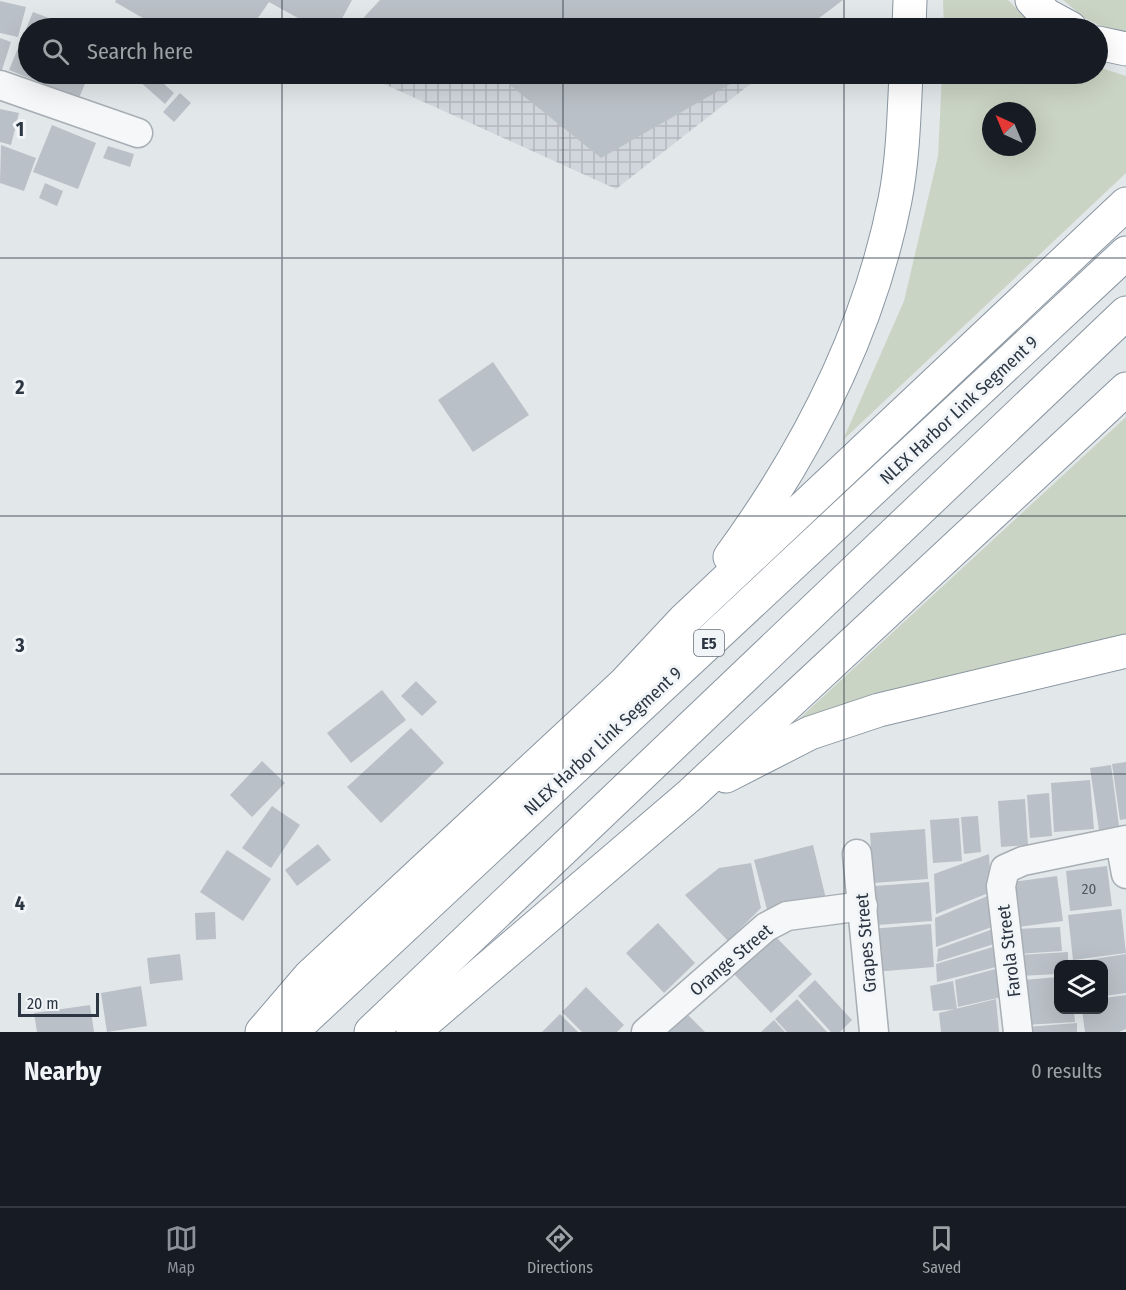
<!DOCTYPE html>
<html lang="en">
<head>
<meta charset="utf-8">
<style>
  :root { --surface:#171b24; --page:#242831; --text:#f1f3f6; --muted:#9ea1a6; --line:#363941; --accent:#8c9099 }
  body { margin:0; font-family:"Fira Sans Condensed",sans-serif; background:var(--page); color:var(--text) }
  .controls { position:absolute; right:18px; bottom:18px; display:grid; overflow:hidden; border-radius:12px; box-shadow:0 6px 24px #0002 }
  .controls button { width:54px; height:54px; display:grid; place-items:center; padding:0; border:0; border-bottom:2px solid var(--line); background:var(--surface); color:var(--text); font:30px sans-serif }
  .compass { position:absolute; left:982px; top:102px; width:54px; height:54px; border-radius:50%; background:var(--surface); box-shadow:0 6px 24px #0002; rotate:316deg }
  .scale { position:absolute; left:18px; bottom:15px; width:81px; box-sizing:border-box; padding-left:6px; border:3px solid #2b3642; border-top:0; font-size:16px; line-height:21px; white-space:nowrap; color:#2b3642; -webkit-text-stroke:4px #f2f5f8; paint-order:stroke }
  .list { margin:0; padding:0; list-style:none }
  h2 { display:flex; justify-content:space-between; align-items:center; height:78px; margin:0; padding:0 24px; font-size:26px }
  h2 small { font-size:20px; font-weight:400; color:var(--muted) }
  .icon { flex:none; width:33px; height:33px; fill:none; stroke:currentColor; stroke-width:2; stroke-linecap:round; stroke-linejoin:round }
  .map { position:relative; flex:none; width:1126px; height:1032px; overflow:hidden }
  .search { position:absolute; background:var(--surface); box-shadow:0 6px 24px #0002; left:18px; right:18px; top:18px; height:66px; display:flex; align-items:center; gap:15px; box-sizing:border-box; padding:0 21px; border-radius:33px; color:var(--muted); font-size:22px }
  .sheet { height:174px; background:var(--surface) }
  nav { display:flex; justify-content:space-around; align-items:center; box-sizing:border-box; height:84px; border-top:2px solid var(--line); background:var(--surface); font-size:16px; color:var(--muted) }
  nav a { display:grid; justify-items:center; gap:3px }
  nav .on { color:var(--accent) }
  .map>svg:first-child { display:block }
  .industrial { fill:url(#industrial-grid) }
  .green { fill:#cad4c4; fill-rule:evenodd }
  .building { fill:#bac0c7 }
  .lines { fill:none; stroke-linecap:round; stroke-linejoin:round }
  .minor-casing { stroke:#a7aeb4; stroke-width:31 }
  .motorway-casing { stroke:#8a96a1; stroke-width:35 }
  .minor { stroke:#f5f7f9; stroke-width:28 }
  .motorway { stroke:#fff; stroke-width:33 }
  .grid { fill:none; stroke:#2b3642; stroke-width:1.5; stroke-opacity:0.55 }
  .labels { text-anchor:middle; stroke-width:6; stroke-linejoin:round; paint-order:stroke }
  .number-label { font-size:15px; fill:#4f5863 }
  .shield { fill:#f2f5f8; stroke:#676f79; stroke-width:1.5 }
  .shield-label { font-size:16px; font-weight:bold; fill:#2b3642 }
  .street-label { font-size:18px; fill:#2b3642; stroke:#f2f5f8 }
  .grid-label { font-size:20px; text-anchor:middle; font-weight:bold; fill:#2b3642; stroke:#f2f5f8; stroke-width:6; stroke-linejoin:round; paint-order:stroke }
</style>
</head>
<body>
<div class="map">
<svg width="1126" height="1032" viewBox="0 0 1126 1032">
  <defs>
    <pattern id="industrial-grid" width="8" height="8" patternUnits="userSpaceOnUse" patternTransform="scale(1.5)"><rect width="8" height="8" fill="#d1d6dc"/><path d="M0 4h8M4 0v8" fill="none" stroke="#b4b8be"/></pattern>
  </defs>
  <rect width="100%" height="100%" fill="#e2e7ea"/>
  <polygon class="industrial" points="362,74 763,74 616,189"/>
  <g class="green">
    <polygon points="943,0 1008,0 1035,28 944,28"/>
    <polygon points="1063,0 1126,0 1126,37 1086,19"/>
    <path d="M1098,67L1126,76V173L843,440L904,301L938,156L942,74H1098ZM991,111H1027V147H991Z"/>
    <polygon points="1126,417 1126,639 787,730"/>
  </g>
  <g class="building">
    <polygon points="116,0 352,0 337,28 316,28 269,2 251,28 160,28 115,2"/>
    <polygon points="380,0 843,0 806,28 354,28"/>
    <polygon points="0,1 26,7 18,37 0,33"/>
    <polygon points="33,12 75,28 28,28 28,74 89,74 79,98 9,70"/>
    <polygon points="0,38 11,42 0,76"/>
    <polygon points="144,74 153,74 174,93 165,104 138,80"/>
    <polygon points="485,74 748,74 601,158 500,77"/>
    <polygon points="180,93 191,103 174,122 163,112"/>
    <polygon points="0,109 19,113 11,145 0,142"/>
    <polygon points="52,125 96,143 78,189 33,172"/>
    <polygon points="1,145 36,158 24,191 0,183"/>
    <polygon points="108,146 134,154 130,167 103,158"/>
    <polygon points="45,183 63,191 57,206 39,198"/>
    <polygon points="493,362 529,415 473,452 438,400"/>
    <polygon points="416,681 437,702 422,716 401,696"/>
    <polygon points="382,690 406,720 351,763 327,733"/>
    <polygon points="411,728 444,763 381,823 347,787"/>
    <polygon points="262,761 285,783 252,817 230,795"/>
    <polygon points="1126,762 1126,819 1120,820 1112,764"/>
    <polygon points="1111,765 1119,826 1099,830 1090,768"/>
    <polygon points="1090,780 1094,829 1054,832 1051,783"/>
    <polygon points="1049,793 1052,836 1030,838 1027,795"/>
    <polygon points="1025,799 1028,845 1001,847 998,801"/>
    <polygon points="272,806 300,825 271,868 242,848"/>
    <polygon points="978,816 981,852 964,854 961,817"/>
    <polygon points="959,818 962,861 933,863 930,820"/>
    <polygon points="925,829 928,879 873,883 870,833"/>
    <polygon points="318,844 331,860 297,886 285,870"/>
    <polygon points="813,845 827,903 769,917 754,860"/>
    <polygon points="227,850 271,879 243,921 200,892"/>
    <polygon points="989,854 991,892 936,914 934,874"/>
    <polygon points="751,863 761,908 728,941 685,895 719,868"/>
    <polygon points="1107,866 1112,906 1070,911 1066,871"/>
    <polygon points="1057,876 1063,921 1018,927 1012,882"/>
    <polygon points="929,882 932,921 877,925 874,886"/>
    <polygon points="990,895 992,927 936,947 935,918"/>
    <polygon points="1121,909 1126,953 1073,960 1068,915"/>
    <polygon points="215,912 216,939 196,940 195,913"/>
    <polygon points="658,923 695,963 664,993 626,953"/>
    <polygon points="931,924 934,967 874,972 871,929"/>
    <polygon points="1060,927 1062,951 1018,954 1016,929"/>
    <polygon points="993,929 994,944 937,962 938,949"/>
    <polygon points="775,936 812,974 771,1013 734,974"/>
    <polygon points="993,947 996,967 937,982 936,964"/>
    <polygon points="1068,952 1068,964 1058,964 1058,974 1020,976 1019,955"/>
    <polygon points="180,954 183,980 150,984 147,958"/>
    <polygon points="1126,954 1126,993 1104,996 1104,964 1075,964 1074,962"/>
    <polygon points="999,968 1002,997 958,1007 955,980"/>
    <polygon points="1058,977 1058,1010 1074,1010 1075,1022 1025,1025 1023,980"/>
    <polygon points="815,980 852,1020 840,1032 831,1032 798,996"/>
    <polygon points="953,981 957,1009 933,1011 930,986"/>
    <polygon points="141,986 147,1026 107,1032 101,993"/>
    <polygon points="586,987 624,1025 617,1032 582,1032 562,1012"/>
    <polygon points="1126,995 1126,1029 1119,1032 1085,1032 1082,1010 1104,1010 1104,998"/>
    <polygon points="797,999 827,1032 787,1032 775,1019"/>
    <polygon points="996,999 999,1032 941,1032 939,1013"/>
    <polygon points="90,1005 94,1032 37,1032 34,1013"/>
    <polygon points="560,1014 578,1032 542,1032"/>
    <polygon points="687,1014 705,1032 668,1032"/>
    <polygon points="774,1020 785,1032 761,1032"/>
    <polygon points="1077,1023 1077,1032 1026,1032 1026,1027"/>
  </g>
  <g class="lines">
    <defs>
      <g id="minor">
        <polyline points="0,85 138,133"/>
        <polyline points="1120,842 1126,874"/>
        <polyline points="857,854 874,1032"/>
        <polyline points="646,1032 766,927 787,916 863,906"/>
        <polyline points="1018,1032 1001,886 1005,869 1023,861 1126,840"/>
      </g>
      <g id="motorway">
        <polyline points="1032,0 1046,15 1070,28"/>
        <polyline points="909,28 910,0"/>
        <polyline points="1098,43 1126,49"/>
        <path d="M730,557C808,450 869,331 895,200C903,159 904,115 906,74"/>
        <polyline points="726,776 810,733 879,710 1126,651"/>
        <polyline points="262,1032 310,976 625,683 684,620 1126,204"/>
        <polyline points="291,1032 1126,253"/>
        <polyline points="371,1032 1126,313"/>
        <polyline points="413,1032 690,795 1126,389"/>
      </g>
    </defs>
    <use href="#minor" class="minor-casing"/>
    <use href="#motorway" class="motorway-casing"/>
    <use href="#minor" class="minor"/>
    <use href="#motorway" class="motorway"/>
  </g>
  <path class="grid" d="M282,0V28M563,0V28M844,0V28M282,74V1032M563,74V1032M844,74V1032M0,258H1126M0,516H1126M0,774H1126"/>
  <g class="labels">
    <g class="number-label">
      <text x="1089" y="894">20</text>
    </g>
    <rect class="shield" x="694" y="630" width="30" height="26" rx="4.5"/>
    <g class="shield-label">
      <text x="709" y="649">E5</text>
    </g>
    <g class="street-label">
      <text transform="translate(959 410) rotate(-43)" y="6">NLEX Harbor Link Segment 9</text>
      <text transform="translate(603 741) rotate(-43)" y="6">NLEX Harbor Link Segment 9</text>
      <text transform="translate(866 943) rotate(-95)" y="6">Grapes Street</text>
      <text transform="translate(1009 951) rotate(-97)" y="6">Farola Street</text>
      <text transform="translate(731 960) rotate(-40)" y="6">Orange Street</text>
    </g>
  </g>
  <g class="grid-label">
    <text x="20" y="136">1</text>
    <text x="20" y="394">2</text>
    <text x="20" y="652">3</text>
    <text x="20" y="910">4</text>
  </g>
</svg>
<div class="controls">
<button><svg class="icon" aria-label="layers" viewBox="0 0 24 24"><path d="M12 4l9 5-9 5-9-5zM3 14l9 5 9-5"/></svg></button>
</div>
<svg class="compass" viewBox="-18 -18 36 36"><path d="M0-13l5 13h-10z" fill="#e53935"/><path d="M0 13l5-13h-10z" fill="#9ea1a6"/></svg>
<div class="scale">20 m</div>
<div class="search"><svg class="icon" aria-label="search" viewBox="0 0 24 24"><circle cx="10" cy="10" r="6"/><path d="M15 15l6 6"/></svg>Search here</div>
</div>
<section class="sheet">
<h2>Nearby<small>0 results</small></h2>
<ul class="list">
</ul>
</section>
<nav>
<a class="on"><svg class="icon" aria-label="map" viewBox="0 0 24 24"><path d="M3 6l6-2 6 2 6-2v14l-6 2-6-2-6 2zM9 4v14M15 6v14"/></svg>Map</a>
<a><svg class="icon" aria-label="directions" viewBox="0 0 24 24"><path d="M12 3l9 9-9 9-9-9zM9 14v-3h6M13 9l2 2-2 2"/></svg>Directions</a>
<a><svg class="icon" aria-label="saved" viewBox="0 0 24 24"><path d="M7 4h10v16l-5-4-5 4z"/></svg>Saved</a>
</nav>
</body>
</html>
